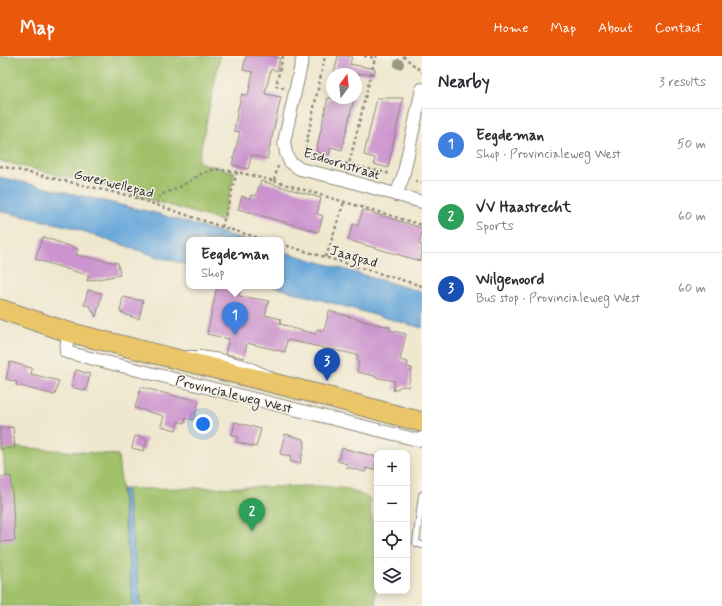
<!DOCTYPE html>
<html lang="en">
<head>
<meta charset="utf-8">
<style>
  :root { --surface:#fff; --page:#f7f7f7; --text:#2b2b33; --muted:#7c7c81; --line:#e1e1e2; --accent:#ea580c }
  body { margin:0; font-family:Mynerve,sans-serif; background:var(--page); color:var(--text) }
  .controls { position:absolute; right:12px; bottom:12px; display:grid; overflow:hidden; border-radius:8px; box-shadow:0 2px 10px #0003 }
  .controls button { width:36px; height:36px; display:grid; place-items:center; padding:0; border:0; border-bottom:1px solid var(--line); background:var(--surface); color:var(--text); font:20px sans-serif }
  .compass { position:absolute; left:326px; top:12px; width:36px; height:36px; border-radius:50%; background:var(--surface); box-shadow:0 2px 10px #0003; rotate:15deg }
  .you { position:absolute; left:203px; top:368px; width:14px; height:14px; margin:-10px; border:3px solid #fff; border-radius:50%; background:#1a73e8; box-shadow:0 0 0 6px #1a73e833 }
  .badge { display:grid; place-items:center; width:26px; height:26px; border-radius:50%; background:var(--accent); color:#fff; font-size:13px; font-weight:700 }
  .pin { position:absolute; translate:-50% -33px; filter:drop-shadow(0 1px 2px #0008) }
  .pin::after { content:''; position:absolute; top:21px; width:14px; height:12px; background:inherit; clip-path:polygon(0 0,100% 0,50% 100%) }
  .popup { position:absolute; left:186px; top:181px; width:98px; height:52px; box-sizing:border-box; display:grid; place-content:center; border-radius:8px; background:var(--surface); filter:drop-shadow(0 1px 3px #0005); font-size:13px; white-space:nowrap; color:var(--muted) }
  .popup b { font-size:15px; color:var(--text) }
  .popup::after { content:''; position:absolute; left:50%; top:100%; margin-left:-8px; border:8px solid transparent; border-top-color:var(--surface) }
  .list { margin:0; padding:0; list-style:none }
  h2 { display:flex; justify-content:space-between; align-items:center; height:52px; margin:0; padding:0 16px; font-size:17px }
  h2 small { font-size:13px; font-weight:400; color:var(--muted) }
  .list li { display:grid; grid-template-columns:26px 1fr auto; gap:12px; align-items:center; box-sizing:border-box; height:72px; padding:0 16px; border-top:1px solid var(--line) }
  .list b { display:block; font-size:15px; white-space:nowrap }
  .list p { margin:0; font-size:13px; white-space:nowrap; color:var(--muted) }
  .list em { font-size:13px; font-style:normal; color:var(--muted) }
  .icon { flex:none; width:22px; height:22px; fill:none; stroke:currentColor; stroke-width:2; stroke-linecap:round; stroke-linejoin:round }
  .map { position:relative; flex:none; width:422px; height:550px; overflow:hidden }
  header { display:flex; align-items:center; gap:24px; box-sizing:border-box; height:56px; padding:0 20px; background:var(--accent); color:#fff }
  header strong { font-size:19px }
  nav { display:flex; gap:22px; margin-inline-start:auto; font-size:14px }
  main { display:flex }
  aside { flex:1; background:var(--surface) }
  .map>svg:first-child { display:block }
  .green { fill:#a0c16a; stroke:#66764a }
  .water { fill:#67a7da; stroke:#496982 }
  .building { fill:#cc94ce }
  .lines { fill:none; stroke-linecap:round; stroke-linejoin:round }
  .lane-casing { stroke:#8d897c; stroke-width:8 }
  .street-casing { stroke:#8d897c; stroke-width:14 }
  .primary-casing { stroke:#8d897c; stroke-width:21 }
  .path { stroke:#8d897c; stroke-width:2.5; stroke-dasharray:3 3; stroke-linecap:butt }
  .lane { stroke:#fff; stroke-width:6 }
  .street { stroke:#fff; stroke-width:12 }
  .primary { stroke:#eac669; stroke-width:19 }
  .tree { fill:#96987f }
  .labels { text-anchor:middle; stroke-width:3; stroke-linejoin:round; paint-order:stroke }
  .street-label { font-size:14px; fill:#2b2b2b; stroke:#f7f3e8 }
</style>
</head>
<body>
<header>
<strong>Map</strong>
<nav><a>Home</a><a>Map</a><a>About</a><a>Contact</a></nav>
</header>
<main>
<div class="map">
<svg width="422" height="550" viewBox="0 0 422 550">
  <rect width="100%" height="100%" fill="#f7f3e8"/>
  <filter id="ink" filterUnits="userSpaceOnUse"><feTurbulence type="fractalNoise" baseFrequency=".025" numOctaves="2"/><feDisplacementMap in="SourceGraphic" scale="8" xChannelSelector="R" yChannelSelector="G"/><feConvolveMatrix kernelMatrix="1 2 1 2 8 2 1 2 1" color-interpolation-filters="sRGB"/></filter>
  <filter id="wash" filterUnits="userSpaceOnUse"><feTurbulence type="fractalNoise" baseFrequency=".012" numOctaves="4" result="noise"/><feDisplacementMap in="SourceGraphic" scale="16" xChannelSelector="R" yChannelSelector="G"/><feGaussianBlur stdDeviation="0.9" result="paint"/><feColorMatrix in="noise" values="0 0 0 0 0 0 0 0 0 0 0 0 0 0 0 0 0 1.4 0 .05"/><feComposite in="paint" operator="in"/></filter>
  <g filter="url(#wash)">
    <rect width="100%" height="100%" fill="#efe7ce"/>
    <g class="green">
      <polygon points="0,0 220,0 198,106 235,116 222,165 101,129 0,105"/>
      <polygon points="3,390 118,399 133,550 0,550 0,422 5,422"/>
      <polygon points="321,430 349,433 369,442 377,508 375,550 141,550 126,433"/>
    </g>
    <g class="water">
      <polygon points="0,121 155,157 246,184 189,184 189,209 158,201 71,171 0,155"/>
      <polygon points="281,195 422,236 422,272 271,230 281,230"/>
      <polygon points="122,433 126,433 141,550 133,550"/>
    </g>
    <g id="blocks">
      <g class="building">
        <polygon points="246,0 271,0 280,2 277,15 271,13 265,38 281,41 267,103 252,99 248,113 232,109 240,76 234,75 238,52 242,38 248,40 253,16 243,14"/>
        <polygon points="338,0 352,0 350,8 375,13 374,18 334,18"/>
        <polygon points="328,42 354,42 342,94 331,91 329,99 316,96"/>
        <polygon points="377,42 403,42 388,112 374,108 375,102 364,99"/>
        <polygon points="261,125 321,142 317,158 323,160 318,176 238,153 242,140 249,143 251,139 256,140"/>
        <polygon points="363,154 422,172 422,176 419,188 422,189 422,199 420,205 348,184 353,168 358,170"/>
        <polygon points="43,181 78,193 76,199 118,207 120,219 87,225 89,219 73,215 35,203"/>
        <polygon points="217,230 241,230 239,240 269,245 265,259 281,263 280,268 291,271 291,272 316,278 317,273 324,275 329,255 362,264 362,265 390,271 389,274 406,278 400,304 408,306 407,311 412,312 408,331 402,330 393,335 395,325 374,321 375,320 357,316 359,306 357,306 358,299 287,284 285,296 247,287 244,302 225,298 229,283 207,278"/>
        <polygon points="88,234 102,237 96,261 90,250 84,249"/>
        <polygon points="123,241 143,245 139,263 126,259 126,258 120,256"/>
        <polygon points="10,306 32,312 31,318 59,325 55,339 16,329 17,326 6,323"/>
        <polygon points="76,314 90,318 86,335 71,331"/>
        <polygon points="141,331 183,342 183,341 199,345 194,364 186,362 185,367 178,365 176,374 161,370 164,360 135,352"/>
        <polygon points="235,366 261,373 256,391 237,386 238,381 232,379"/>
        <polygon points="13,371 15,392 0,393 0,372"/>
        <polygon points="285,378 303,383 303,384 305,385 300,408 290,405 291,400 280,398"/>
        <polygon points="135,380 147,383 144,395 132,392"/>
        <polygon points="342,392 377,401 374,414 366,412 365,416 346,411 347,408 338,405"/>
        <polygon points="11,420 15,485 0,486 0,421"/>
      </g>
    </g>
  </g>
  <g filter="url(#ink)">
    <use href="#blocks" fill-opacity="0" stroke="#8d897c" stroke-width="1"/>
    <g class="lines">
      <defs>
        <g id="lane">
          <polyline points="188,298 201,298 220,301 247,308 271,319"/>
          <polyline points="422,439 416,487 422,489"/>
        </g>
        <g id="street">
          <polyline points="303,0 284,86 286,97 290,106 300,113 346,124 422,146"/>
          <polyline points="396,139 403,121 422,33"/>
          <polyline points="68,276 66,296 418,384 422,382"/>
        </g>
        <polyline id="primary" points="0,253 68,276 325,340 422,366"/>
      </defs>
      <use href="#lane" class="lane-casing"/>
      <use href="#street" class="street-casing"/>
      <use href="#primary" class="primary-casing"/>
      <g class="path">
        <polyline points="283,0 276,30 284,32"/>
        <polyline points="364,0 375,2"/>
        <polyline points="403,0 422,16"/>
        <polyline points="304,98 391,118"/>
        <polyline points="304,99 325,0"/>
        <polyline points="0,110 130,140 222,171 266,184"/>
        <polyline points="348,112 375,2 377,0"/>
        <polyline points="274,125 422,169"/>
        <polyline points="415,125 422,127"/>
        <polyline points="157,148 160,139 178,132 201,118 215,113 237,116"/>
        <polyline points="222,171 237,116 274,125 278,110"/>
        <polyline points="281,188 422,230"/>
        <polyline points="325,201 328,195 344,146"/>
      </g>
      <use href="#lane" class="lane"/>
      <use href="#street" class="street"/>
      <use href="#primary" class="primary"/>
    </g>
    <circle class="tree" cx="399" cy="8" r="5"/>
  </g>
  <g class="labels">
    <g class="street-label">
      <text transform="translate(342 107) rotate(17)" y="5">Esdoornstraat</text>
      <text transform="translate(114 127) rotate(14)" y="5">Goverwellepad</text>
      <text transform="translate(354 200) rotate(16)" y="5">Jaagpad</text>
      <text transform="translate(234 338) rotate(14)" y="5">Provincialeweg West</text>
    </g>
  </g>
</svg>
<div class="controls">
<button>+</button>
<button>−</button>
<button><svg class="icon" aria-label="locate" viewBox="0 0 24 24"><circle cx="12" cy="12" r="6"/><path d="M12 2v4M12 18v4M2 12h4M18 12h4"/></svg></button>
<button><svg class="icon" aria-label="layers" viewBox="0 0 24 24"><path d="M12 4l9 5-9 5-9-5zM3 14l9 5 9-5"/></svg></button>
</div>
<svg class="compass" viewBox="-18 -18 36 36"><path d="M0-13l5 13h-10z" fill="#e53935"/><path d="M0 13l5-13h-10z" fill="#7c7c81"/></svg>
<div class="you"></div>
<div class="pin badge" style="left:235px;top:279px;background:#3f7fe0">1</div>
<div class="popup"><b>Eegdeman</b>Shop</div>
<div class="pin badge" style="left:252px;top:475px;background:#2e9e5b">2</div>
<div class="pin badge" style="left:327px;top:325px;background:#1a4fb4">3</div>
</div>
<aside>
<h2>Nearby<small>3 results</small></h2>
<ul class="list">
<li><span class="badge" style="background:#3f7fe0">1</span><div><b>Eegdeman</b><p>Shop · Provincialeweg West</p></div><em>50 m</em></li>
<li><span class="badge" style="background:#2e9e5b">2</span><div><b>VV Haastrecht</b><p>Sports</p></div><em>60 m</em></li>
<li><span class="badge" style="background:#1a4fb4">3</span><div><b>Wilgenoord</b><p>Bus stop · Provincialeweg West</p></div><em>60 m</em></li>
</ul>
</aside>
</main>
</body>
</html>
